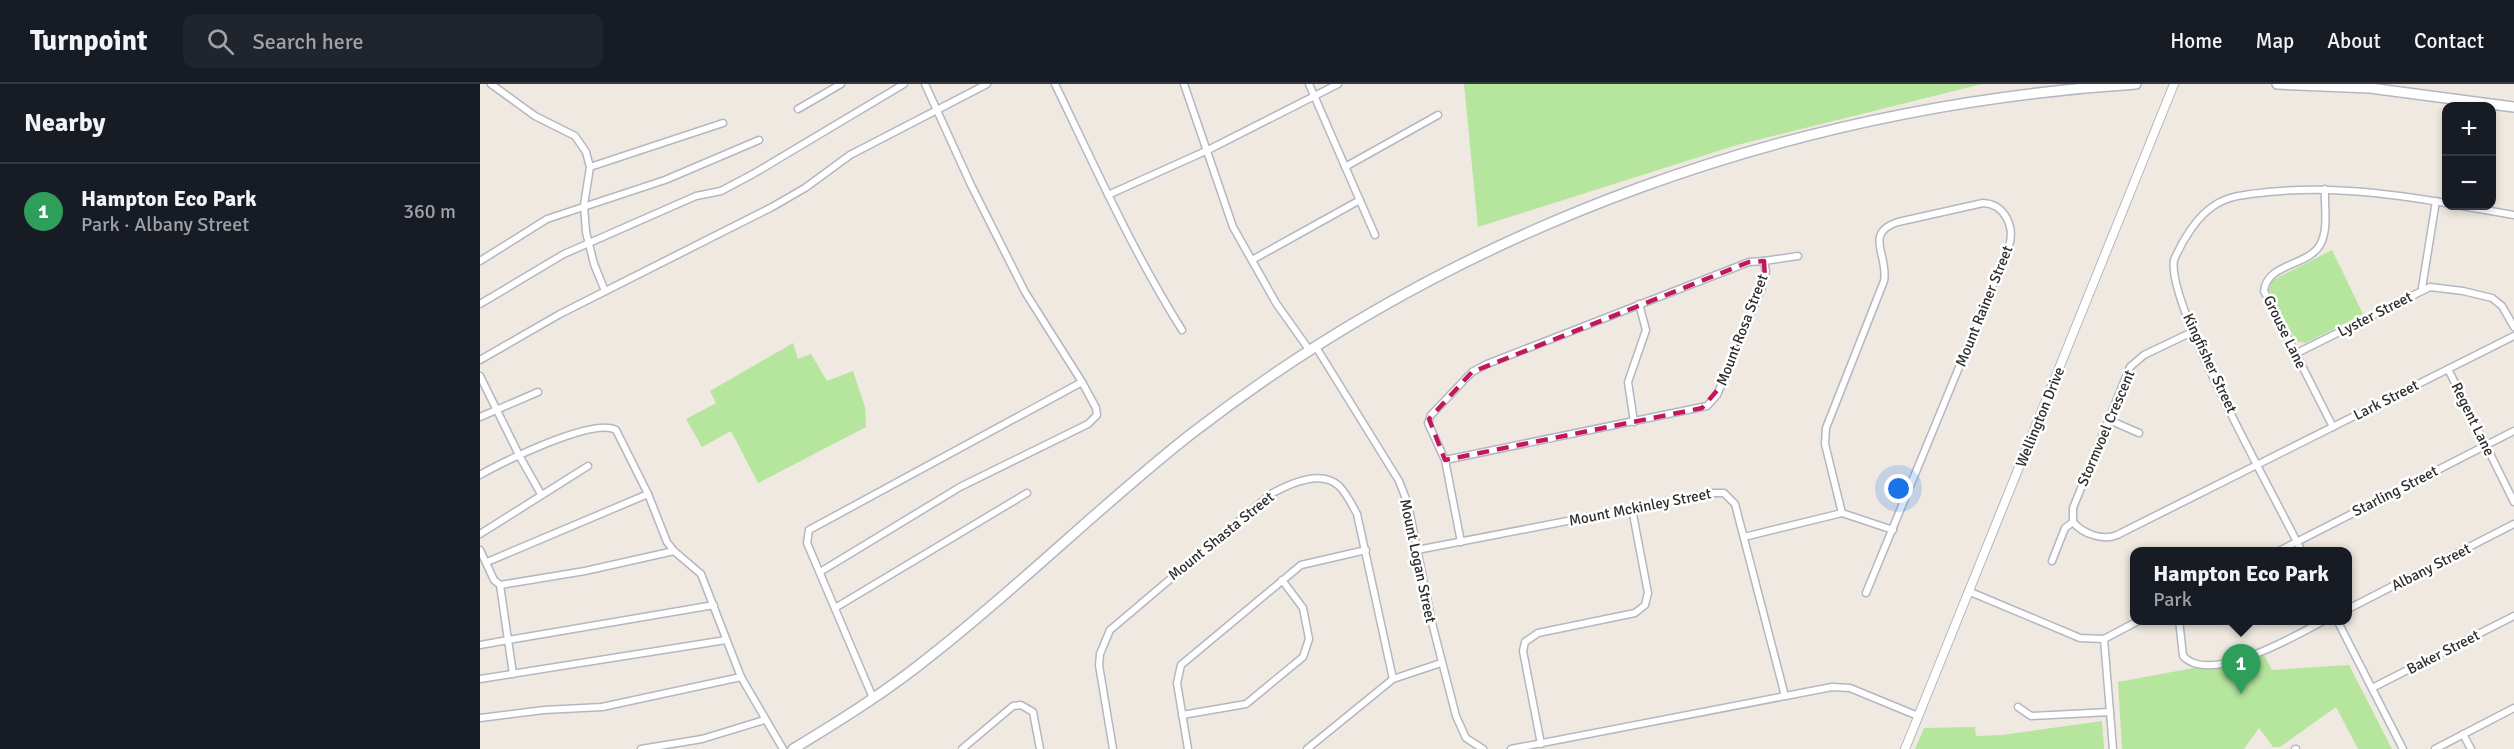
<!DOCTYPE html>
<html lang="en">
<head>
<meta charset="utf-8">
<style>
  :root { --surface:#171b24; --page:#20242c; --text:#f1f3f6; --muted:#9ea1a6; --line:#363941; --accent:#0f766e }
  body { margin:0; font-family:Signika,sans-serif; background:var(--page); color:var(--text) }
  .controls { position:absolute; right:18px; top:18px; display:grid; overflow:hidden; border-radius:12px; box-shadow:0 3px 9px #0003 }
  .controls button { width:54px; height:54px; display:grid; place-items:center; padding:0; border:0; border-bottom:2px solid var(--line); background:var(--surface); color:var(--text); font:30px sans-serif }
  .you { position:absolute; left:1419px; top:405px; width:21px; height:21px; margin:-15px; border:4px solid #fff; border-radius:50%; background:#1a73e8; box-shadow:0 0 0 9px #1a73e833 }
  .badge { display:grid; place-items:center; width:39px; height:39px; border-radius:50%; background:var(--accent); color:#fff; font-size:20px; font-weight:700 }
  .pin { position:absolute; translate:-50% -50px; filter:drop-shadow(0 2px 3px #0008) }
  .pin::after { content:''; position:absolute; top:32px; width:21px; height:18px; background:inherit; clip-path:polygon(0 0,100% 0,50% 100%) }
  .popup { position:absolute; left:1650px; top:463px; width:222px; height:78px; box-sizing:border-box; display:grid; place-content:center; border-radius:12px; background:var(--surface); filter:drop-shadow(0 2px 4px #0005); font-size:20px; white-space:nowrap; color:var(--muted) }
  .popup b { font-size:22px; color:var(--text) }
  .popup::after { content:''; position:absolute; left:50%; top:100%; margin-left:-12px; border:12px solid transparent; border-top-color:var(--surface) }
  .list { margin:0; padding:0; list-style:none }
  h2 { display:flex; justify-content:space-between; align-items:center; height:78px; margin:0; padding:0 24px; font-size:26px }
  h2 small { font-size:20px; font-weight:400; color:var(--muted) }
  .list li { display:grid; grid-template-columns:39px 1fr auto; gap:18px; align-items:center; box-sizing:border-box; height:96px; padding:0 24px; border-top:2px solid var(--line) }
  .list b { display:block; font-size:22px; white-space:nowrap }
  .list p { margin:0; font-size:20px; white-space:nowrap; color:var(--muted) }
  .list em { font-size:20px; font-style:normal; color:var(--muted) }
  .icon { flex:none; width:33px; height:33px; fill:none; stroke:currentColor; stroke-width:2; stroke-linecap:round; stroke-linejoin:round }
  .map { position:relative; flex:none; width:2034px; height:665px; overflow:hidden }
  header { display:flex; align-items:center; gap:36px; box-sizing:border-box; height:84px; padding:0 30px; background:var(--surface); border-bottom:2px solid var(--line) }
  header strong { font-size:28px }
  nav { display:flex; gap:33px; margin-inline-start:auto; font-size:21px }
  .search { width:420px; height:54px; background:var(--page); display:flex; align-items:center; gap:15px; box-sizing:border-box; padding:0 21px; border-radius:12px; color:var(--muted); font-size:22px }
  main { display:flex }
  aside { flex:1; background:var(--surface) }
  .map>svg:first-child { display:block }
  .green { fill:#b6e59e }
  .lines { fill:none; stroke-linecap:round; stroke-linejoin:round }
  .minor-casing { stroke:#b4b7c1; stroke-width:9 }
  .tertiary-casing { stroke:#b4b7c1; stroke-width:10 }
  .secondary-casing { stroke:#b4b7c1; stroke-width:12 }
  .minor { stroke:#fff; stroke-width:6 }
  .tertiary { stroke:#fff; stroke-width:8 }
  .secondary { stroke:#fff; stroke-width:9 }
  .marked { fill:none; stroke:#c2185b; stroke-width:4.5; stroke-dasharray:12 8; stroke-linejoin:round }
  .labels { text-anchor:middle; stroke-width:5; stroke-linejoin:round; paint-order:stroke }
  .street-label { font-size:15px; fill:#2e2e2e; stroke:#fff }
</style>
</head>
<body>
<header>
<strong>Turnpoint</strong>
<div class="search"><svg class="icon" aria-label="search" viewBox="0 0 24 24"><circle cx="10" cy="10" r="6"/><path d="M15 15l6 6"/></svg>Search here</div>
<nav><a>Home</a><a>Map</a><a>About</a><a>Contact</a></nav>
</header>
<main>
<aside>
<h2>Nearby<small></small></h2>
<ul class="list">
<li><span class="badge" style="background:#2e9e5b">1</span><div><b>Hampton Eco Park</b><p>Park · Albany Street</p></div><em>360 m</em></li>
</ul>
</aside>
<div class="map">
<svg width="2034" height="665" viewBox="0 0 2034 665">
  <rect width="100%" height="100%" fill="#efe9e1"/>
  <g class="green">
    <polygon points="984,0 1502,0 1257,61 998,143"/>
    <polygon points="1852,166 1883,230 1826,259 1816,257 1789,206 1791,197"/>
    <polygon points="313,259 318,275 331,270 347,297 373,287 385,323 386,343 278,399 251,347 222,363 206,335 236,319 230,307"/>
    <polygon points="1784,571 1792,586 1869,581 1912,665 1878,665 1856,623 1800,663 1793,663 1779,644 1764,665 1642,665 1638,598"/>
    <polygon points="1622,637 1624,665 1435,665 1444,644 1495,643 1496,652 1522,651"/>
  </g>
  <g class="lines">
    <defs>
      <g id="minor">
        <polyline points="11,0 55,32 95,52 106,68 110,83 104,121 106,148 114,180 125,207"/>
        <path d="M575,0C615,83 653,168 702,246"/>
        <polyline points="704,0 753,143 796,219 830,267"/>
        <polyline points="829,0 895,151"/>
        <polyline points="318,25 361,0"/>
        <polyline points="110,83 243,39"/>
        <polyline points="865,83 958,31"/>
        <path d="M1845,105C1844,122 1849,145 1840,161C1828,182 1787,179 1784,207L1853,343"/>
        <polyline points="628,111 728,66 858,0"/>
        <polyline points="1982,122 2034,131"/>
        <polyline points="772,176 880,116"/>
        <polyline points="0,177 67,135 185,96 279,56"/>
        <polyline points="1284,177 1318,172"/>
        <polyline points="1942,204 1956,117"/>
        <polyline points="0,220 84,170 216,112 241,107 273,90 424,0"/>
        <path d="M1712,248L1664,271L1650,283L1593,424V438C1603,450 1623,457 1637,451L2034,252"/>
        <polyline points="836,263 919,397 928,420 952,539 976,632 986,654 1003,665"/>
        <polyline points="1815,270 1950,203 1983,207 2012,214 2022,222 2034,243"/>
        <polyline points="0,276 80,230 292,123 325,104 370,71 507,0"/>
        <polyline points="1968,285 2034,418"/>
        <polyline points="0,292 40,373 61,410"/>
        <polyline points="0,333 58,308"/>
        <polyline points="1629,336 1659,349"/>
        <polyline points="1154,338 1148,298 1166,246 1159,220"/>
        <polyline points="965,376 1227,322 1237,311 1282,203 1286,187 1284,177 1269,178 1007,280 992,288 951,331 948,339 965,376 981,458"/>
        <path d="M0,391C22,378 114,333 136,346L168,410L187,458L194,467L221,490L261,593L303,665"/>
        <path d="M1362,429L1345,360L1346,344L1404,197C1409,172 1383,149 1418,138L1503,119C1525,120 1535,143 1529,162L1386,509"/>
        <polyline points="0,450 108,382"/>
        <polyline points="1264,453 1362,429 1413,446"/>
        <polyline points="0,466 14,496 20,501 105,487 194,467"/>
        <polyline points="937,466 1232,409 1244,409 1255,420 1305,612"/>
        <polyline points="1797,468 2034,347"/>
        <path d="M1822,468C1797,416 1686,221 1694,176C1702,157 1717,132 1735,121C1750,111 1770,110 1788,108C1849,102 1906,109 1966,119"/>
        <polyline points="1572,477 1585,444 1593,438"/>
        <polyline points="7,478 168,410"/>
        <polyline points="340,488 480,403 608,340 617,331 616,324 602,298 545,208 491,101 445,0"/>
        <polyline points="20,501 28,556 234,521"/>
        <polyline points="1488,507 1600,554 1624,555 1660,536"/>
        <polyline points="355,524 547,409"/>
        <polyline points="1868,525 2034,440"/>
        <path d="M1699,536L1703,572C1730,602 1817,551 1845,536"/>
        <polyline points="1857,536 1923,665"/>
        <polyline points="1624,555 1633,665"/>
        <polyline points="0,561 28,556 33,590"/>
        <polyline points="0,595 246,556"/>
        <polyline points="1892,604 2034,532"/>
        <polyline points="393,614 327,459 329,446 602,298"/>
        <polyline points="1538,623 1551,632 1630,628"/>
        <polyline points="702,631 766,620 823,573 829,555 823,524 802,496"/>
        <polyline points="0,634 64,626 122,623 261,593"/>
        <polyline points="1983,650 1991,665"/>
        <polyline points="1061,660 1043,567 1045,558 1058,549 1155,529 1165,521 1168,509 1152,425"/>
        <polyline points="161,665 222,655 284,636"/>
        <polyline points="482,665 533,622 541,621 553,628 560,665"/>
        <path d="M633,665L619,581L620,570L630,546L791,410C809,400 841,385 859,402C867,410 872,421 877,430L913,595L961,579"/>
        <polyline points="708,665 697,599 701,581 821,481 886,466"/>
        <polyline points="827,665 913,595"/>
        <polyline points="1031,665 1352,603 1370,604 1438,632"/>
        <polyline points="1815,665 1816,665"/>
        <polyline points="1955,665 2034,624"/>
      </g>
      <polyline id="tertiary" points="1425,665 1694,0"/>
      <g id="secondary">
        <polyline points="1797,0 1890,4 2034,23"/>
        <path d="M313,665C361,636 409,606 453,570C542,500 622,420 711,350C982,140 1315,22 1656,0"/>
      </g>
    </defs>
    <use href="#minor" class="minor-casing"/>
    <use href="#tertiary" class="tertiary-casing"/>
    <use href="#secondary" class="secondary-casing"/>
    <use href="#minor" class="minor"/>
    <use href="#tertiary" class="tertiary"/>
    <use href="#secondary" class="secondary"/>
  </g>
  <path class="marked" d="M1284,177L1285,194L1241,302L1222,324L965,376L949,335L992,288L1269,178Z"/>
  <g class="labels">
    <g class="street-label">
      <text transform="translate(1504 222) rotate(-68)" y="5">Mount Rainer Street</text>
      <text transform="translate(1895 230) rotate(-27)" y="5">Lyster Street</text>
      <text transform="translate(1262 246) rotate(-69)" y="5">Mount Rosa Street</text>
      <text transform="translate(1805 248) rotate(64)" y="5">Grouse Lane</text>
      <text transform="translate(1730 279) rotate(65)" y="5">Kingfisher Street</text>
      <text transform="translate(1906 316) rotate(-27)" y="5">Lark Street</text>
      <text transform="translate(1560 333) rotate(-68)" y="5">Wellington Drive</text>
      <text transform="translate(1993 335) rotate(64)" y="5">Regent Lane</text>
      <text transform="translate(1626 344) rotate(-67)" y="5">Stormvoel Crescent</text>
      <text transform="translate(1915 407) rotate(-27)" y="5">Starling Street</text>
      <text transform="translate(1160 423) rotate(-11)" y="5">Mount Mckinley Street</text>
      <text transform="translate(741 452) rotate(-39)" y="5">Mount Shasta Street</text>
      <text transform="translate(938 477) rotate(78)" y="5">Mount Logan Street</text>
      <text transform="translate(1951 483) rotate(-27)" y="5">Albany Street</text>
      <text transform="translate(1963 568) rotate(-27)" y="5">Baker Street</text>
    </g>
  </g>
</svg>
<div class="controls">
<button>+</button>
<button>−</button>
</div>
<div class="you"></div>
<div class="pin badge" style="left:1761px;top:610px;background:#2e9e5b">1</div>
<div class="popup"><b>Hampton Eco Park</b>Park</div>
</div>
</main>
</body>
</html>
